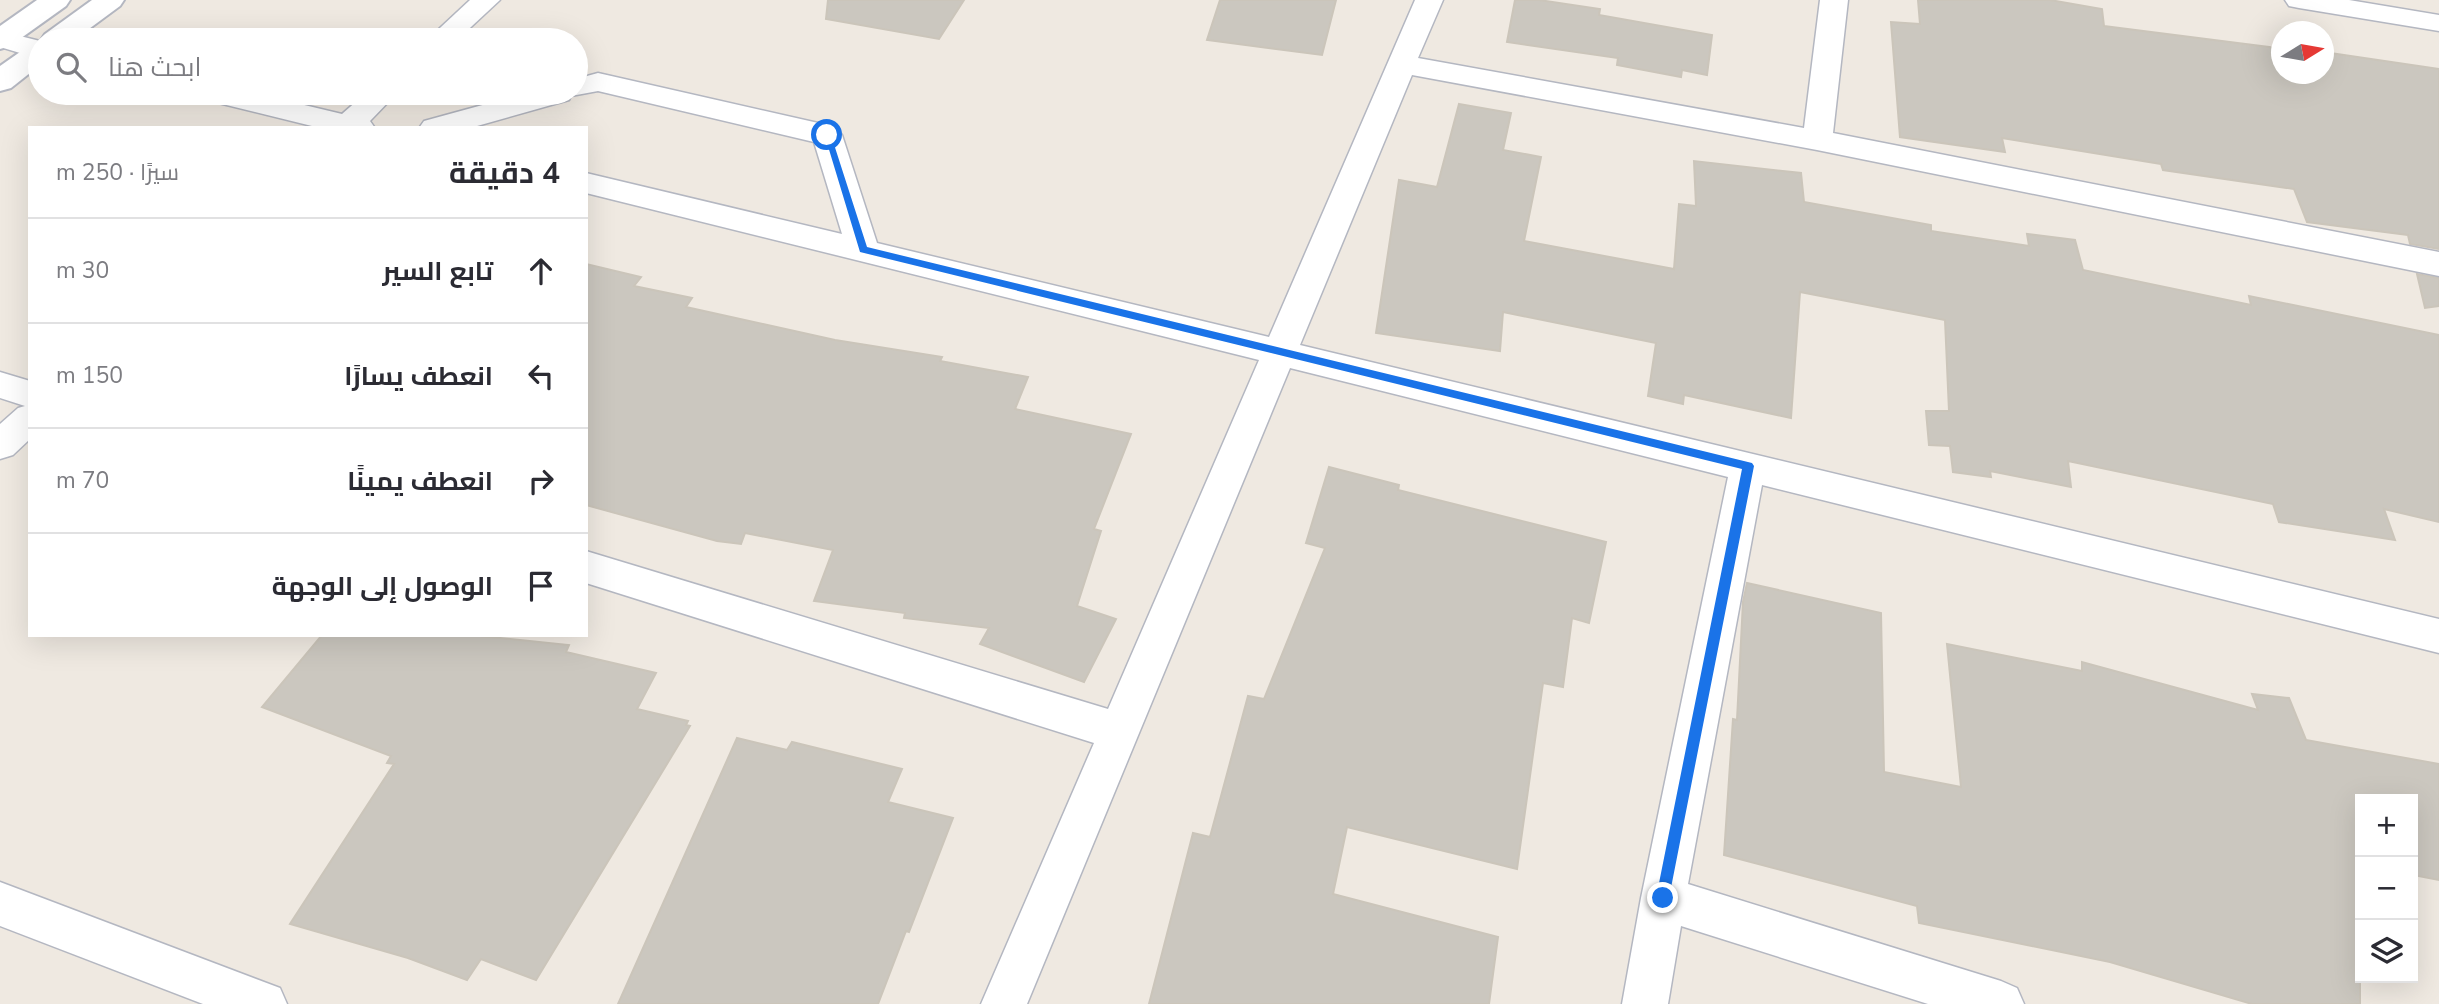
<!DOCTYPE html>
<html lang="ar">
<head>
<meta charset="utf-8">
<style>
  :root { --surface:#fff; --page:#f7f7f7; --text:#2b2b33; --muted:#7c7c81; --line:#e1e1e2 }
  body { margin:0; font-family:"Nunito Sans",Cairo,sans-serif; background:var(--page); color:var(--text); direction:rtl }
  .controls { position:absolute; right:21px; bottom:21px; display:grid; overflow:hidden; border-radius:0px; box-shadow:0 7px 28px #0002 }
  .controls button { width:63px; height:63px; display:grid; place-items:center; padding:0; border:0; border-bottom:2px solid var(--line); background:var(--surface); color:var(--text); font:35px sans-serif }
  .compass { position:absolute; left:2271px; top:21px; width:63px; height:63px; border-radius:50%; background:var(--surface); box-shadow:0 7px 28px #0002; rotate:79deg }
  .stop { position:absolute; width:21px; height:21px; margin:-16px; border:5px solid #1a73e8; border-radius:50%; background:#fff }
  .stop.end { background:#1a73e8; border-color:#fff; box-shadow:0 2px 7px #0008 }
  .list { margin:0; padding:0; list-style:none }
  h2 { display:flex; justify-content:space-between; align-items:center; height:91px; margin:0; padding:0 28px; font-size:30px }
  h2 small { font-size:23px; font-weight:400; color:var(--muted) }
  .list li { display:grid; grid-template-columns:46px 1fr auto; gap:21px; align-items:center; box-sizing:border-box; height:105px; padding:0 28px; border-top:2px solid var(--line) }
  .list b { display:block; font-size:26px; white-space:nowrap }
  .list em { font-size:23px; font-style:normal; color:var(--muted) }
  .icon { flex:none; width:38px; height:38px; fill:none; stroke:currentColor; stroke-width:2; stroke-linecap:round; stroke-linejoin:round }
  .map { position:relative; flex:none; width:2439px; height:1004px; overflow:hidden; direction:ltr }
  .search { position:absolute; background:var(--surface); box-shadow:0 7px 28px #0002; left:28px; top:28px; width:560px; height:77px; display:flex; align-items:center; gap:18px; box-sizing:border-box; padding:0 24px; border-radius:38px; color:var(--muted); font-size:26px }
  .panel { position:absolute; background:var(--surface); box-shadow:0 7px 28px #0002; left:28px; top:126px; width:560px; height:511px; border-radius:0px; direction:rtl }
  .map>svg:first-child { display:block }
  .building { fill:#cbc7bf; stroke:#cbc5ba; stroke-width:2 }
  .lines { fill:none; stroke-linecap:round; stroke-linejoin:round }
  .minor-casing { stroke:#b4b7c1; stroke-width:3 }
  .tertiary-casing { stroke:#b4b7c1; stroke-width:4 }
  .minor { fill:#fff; fill-rule:evenodd }
  .tertiary { fill:#fff; fill-rule:evenodd }
  .route { fill:#1a73e8 }
</style>
</head>
<body>
<div class="map">
<svg width="2439" height="1004" viewBox="0 0 2439 1004">
  <rect width="100%" height="100%" fill="#efe9e1"/>
  <g class="building">
    <polygon points="828,0 964,0 939,39 826,19"/>
    <polygon points="1220,0 1336,0 1322,55 1207,40"/>
    <polygon points="1515,0 1539,0 1600,9 1599,15 1712,35 1707,75 1682,70 1681,77 1617,65 1618,58 1507,42"/>
    <polygon points="1918,0 2050,0 2102,9 2104,26 2277,48 2276,45 2281,46 2281,74 2323,74 2323,52 2439,69 2439,249 2410,244 2408,235 2307,222 2294,189 2163,170 2161,164 2002,138 2005,152 1900,137 1891,22 1920,24"/>
    <polygon points="1459,104 1511,113 1503,150 1541,157 1524,241 1674,269 1679,204 1696,206 1694,161 1801,173 1804,202 1931,225 1931,231 2029,246 2027,234 2075,240 2083,270 2251,305 2249,296 2439,335 2439,522 2384,509 2395,540 2279,522 2273,504 2068,461 2071,487 1990,471 1991,477 1953,472 1950,446 1929,445 1926,411 1949,411 1945,320 1800,292 1791,418 1684,395 1683,404 1648,396 1656,343 1503,312 1500,351 1376,333 1399,180 1437,187"/>
    <polygon points="586,264 641,277 634,286 692,298 686,307 835,340 942,357 940,361 1028,377 1015,409 1131,434 1094,529 1101,531 1077,606 1116,619 1084,682 980,644 989,628 904,618 905,613 814,601 833,550 745,533 741,544 717,541 586,505"/>
    <polygon points="2417,274 2439,278 2439,306 2425,308"/>
    <polygon points="1329,467 1399,485 1398,490 1606,542 1589,623 1572,618 1563,687 1543,683 1517,869 1347,827 1333,894 1498,937 1489,1004 1149,1004 1193,833 1210,837 1248,696 1264,699 1325,548 1306,543"/>
    <polygon points="1747,583 1881,613 1884,772 1961,787 1947,644 2082,671 2082,662 2258,710 2252,694 2289,698 2306,740 2439,764 2439,880 2413,875 2413,799 2360,799 2360,1004 2252,1004 2110,962 1919,923 1917,906 1724,855 1733,719 1737,720 1743,602"/>
    <polygon points="322,635 471,635 569,645 566,652 656,673 637,709 688,721 686,725 690,726 536,980 481,959 467,980 408,958 290,924 394,764 387,763 391,756 262,707"/>
    <polygon points="737,738 787,750 792,742 902,769 888,802 953,818 909,932 906,931 878,1004 618,1004"/>
  </g>
  <g class="lines">
    <defs>
      <g id="minor">
        <polygon points="470,0 500,0 457,40 427,40"/>
        <polygon points="1415,0 1443,0 1418,58 1804,128 1820,0 1848,0 1833,133 2439,252 2439,276 1817,150 1412,75 1300,345 2439,619 2439,653 1762,485 1688,884 2001,981 2017,988 2024,1004 1928,1004 1681,926 1668,1004 1622,1004 1641,898 1728,477 1290,368 1027,1004 981,1004 1094,743 586,583 586,551 1108,709 1259,360 586,193 586,173 842,234 814,142 598,91 571,96 569,100 470,128 419,128 424,121 526,93 576,93 576,79 598,73 827,125 837,128 842,135 877,243 1269,337"/>
        <polygon points="2285,0 2349,0 2439,15 2439,31 2299,8 2289,6"/>
        <polygon points="0,31 40,41 40,59 0,47"/>
        <polygon points="202,93 254,93 342,114 366,93 397,93 370,121 375,128 320,128 206,100"/>
        <polygon points="0,372 30,381 30,439 13,455 0,459 0,424 18,408 25,406 0,398"/>
        <polygon points="0,882 280,988 287,1004 203,1004 0,926"/>
      </g>
      <g id="tertiary">
        <polygon points="37,0 70,0 66,6 10,46 0,49 0,26"/>
        <polygon points="92,0 124,0 120,6 74,40 41,40 45,34"/>
        <polygon points="40,42 40,65 11,88 0,91 0,66 30,45"/>
      </g>
    </defs>
    <use href="#minor" class="minor-casing"/>
    <use href="#tertiary" class="tertiary-casing"/>
    <use href="#minor" class="minor"/>
    <use href="#tertiary" class="tertiary"/>
  </g>
  <polygon class="route" points="824,133 831,135 867,247 1752,463 1754,466 1668,903 1663,905 1656,898 1742,469 860,252"/>
</svg>
<div class="controls">
<button>+</button>
<button>−</button>
<button><svg class="icon" aria-label="layers" viewBox="0 0 24 24"><path d="M12 4l9 5-9 5-9-5zM3 14l9 5 9-5"/></svg></button>
</div>
<svg class="compass" viewBox="-18 -18 36 36"><path d="M0-13l5 13h-10z" fill="#e53935"/><path d="M0 13l5-13h-10z" fill="#7c7c81"/></svg>
<div class="stop" style="left:827px;top:135px"></div>
<div class="stop end" style="left:1663px;top:898px"></div>
<div class="search"><svg class="icon" aria-label="search" viewBox="0 0 24 24"><circle cx="10" cy="10" r="6"/><path d="M15 15l6 6"/></svg>ابحث هنا</div>
<section class="panel">
<h2>4 دقيقة<small>سيرًا · 250 m</small></h2>
<ul class="list">
<li><svg class="icon" aria-label="ahead" viewBox="0 0 24 24"><path d="M12 20V5M6 11l6-6 6 6"/></svg><div><b>تابع السير</b></div><em>30 m</em></li>
<li><svg class="icon" aria-label="left" viewBox="0 0 24 24"><path d="M17 20v-9H6M10 6l-5 5 5 5"/></svg><div><b>انعطف يسارًا</b></div><em>150 m</em></li>
<li><svg class="icon" aria-label="right" viewBox="0 0 24 24"><path d="M7 20v-9h11M14 6l5 5-5 5"/></svg><div><b>انعطف يمينًا</b></div><em>70 m</em></li>
<li><svg class="icon" aria-label="arrive" viewBox="0 0 24 24"><path d="M6 21V4h12l-3 4 3 4H6"/></svg><div><b>الوصول إلى الوجهة</b></div></li>
</ul>
</section>
</div>
</body>
</html>
